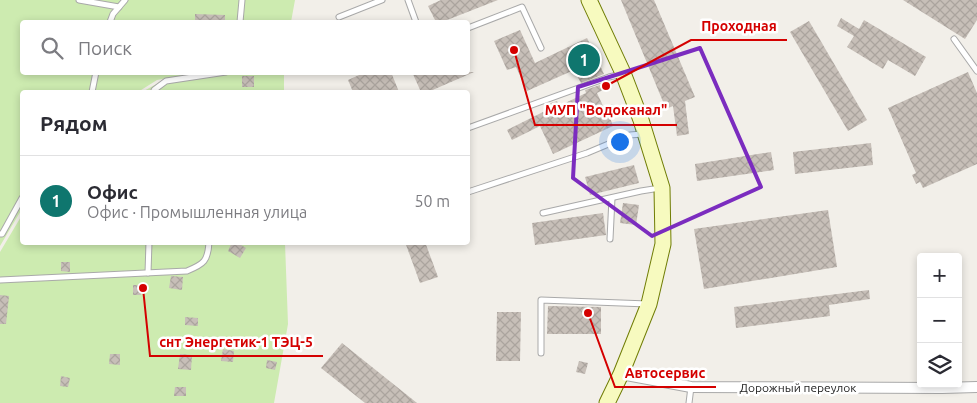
<!DOCTYPE html>
<html lang="ru">
<head>
<meta charset="utf-8">
<style>
  :root { --surface:#fff; --page:#f2f2f3; --text:#2b2b33; --muted:#7c7c81; --line:#e1e1e2; --accent:#0f766e }
  body { margin:0; font-family:Ubuntu,sans-serif; background:var(--page); color:var(--text) }
  .controls { position:absolute; right:15px; bottom:15px; display:grid; overflow:hidden; border-radius:5px; box-shadow:0 2px 8px #0003 }
  .controls button { width:45px; height:45px; display:grid; place-items:center; padding:0; border:0; border-bottom:1px solid var(--line); background:var(--surface); color:var(--text); font:25px sans-serif }
  .you { position:absolute; left:619px; top:141px; width:18px; height:18px; margin:-12px; border:4px solid #fff; border-radius:50%; background:#1a73e8; box-shadow:0 0 0 8px #1a73e833 }
  .badge { display:grid; place-items:center; width:32px; height:32px; border-radius:50%; background:var(--accent); color:#fff; font-size:16px; font-weight:700 }
  .pin { position:absolute; translate:-50% -50%; border:2px solid #fff; box-shadow:0 1px 5px #0006 }
  .list { margin:0; padding:0; list-style:none }
  h2 { display:flex; justify-content:space-between; align-items:center; height:65px; margin:0; padding:0 20px; font-size:21px }
  h2 small { font-size:16px; font-weight:400; color:var(--muted) }
  .list li { display:grid; grid-template-columns:32px 1fr auto; gap:15px; align-items:center; box-sizing:border-box; height:90px; padding:0 20px; border-top:1px solid var(--line) }
  .list b { display:block; font-size:19px; white-space:nowrap }
  .list p { margin:0; font-size:16px; white-space:nowrap; color:var(--muted) }
  .list em { font-size:16px; font-style:normal; color:var(--muted) }
  .icon { flex:none; width:28px; height:28px; fill:none; stroke:currentColor; stroke-width:2; stroke-linecap:round; stroke-linejoin:round }
  .map { position:relative; flex:none; width:977px; height:403px; overflow:hidden }
  .search { position:absolute; background:var(--surface); box-shadow:0 2px 8px #0003; left:20px; top:20px; width:450px; height:55px; display:flex; align-items:center; gap:12px; box-sizing:border-box; padding:0 18px; border-radius:5px; color:var(--muted); font-size:19px }
  .panel { position:absolute; background:var(--surface); box-shadow:0 2px 8px #0003; left:20px; top:90px; width:450px; height:155px; border-radius:5px }
  .map>svg:first-child { display:block }
  .garden { fill:#cdebb0 }
  .building { fill:url(#building-cross-hatch) }
  .lines { fill:none; stroke-linecap:round; stroke-linejoin:round }
  .service-casing { stroke:#a9a9a9; stroke-width:7 }
  .minor-casing { stroke:#a9a9a9; stroke-width:12 }
  .secondary-casing { stroke:#707d05; stroke-width:17 }
  .service { stroke:#fff; stroke-width:5 }
  .minor { stroke:#fff; stroke-width:10 }
  .secondary { stroke:#f7fabf; stroke-width:15 }
  .marked { fill:none; stroke:#7b2cbf; stroke-width:4; stroke-linejoin:round }
  .labels { text-anchor:middle; stroke-width:5; stroke-linejoin:round; paint-order:stroke }
  .street-label { font-size:12px; fill:#222; stroke:#fff }
  .leader { fill:none; stroke:#d40000; stroke-width:2 }
  .callout-dot { fill:#d40000; stroke:#fff; stroke-width:2 }
  .callout-label { font-size:14px; text-anchor:middle; font-weight:bold; fill:#d40000; stroke:#fff; stroke-width:5; stroke-linejoin:round; paint-order:stroke }
</style>
</head>
<body>
<div class="map">
<svg width="977" height="403" viewBox="0 0 977 403">
  <defs>
    <pattern id="building-cross-hatch" width="8" height="8" patternUnits="userSpaceOnUse" patternTransform="scale(1.25)"><rect width="8" height="8" fill="#c7bfb8"/><path d="M0 0l8 8M0 8l8-8" fill="none" stroke="#aba49e"/></pattern>
  </defs>
  <rect width="100%" height="100%" fill="#f2efe9"/>
  <g class="garden">
    <polygon points="0,0 295,0 291,22 22,22 22,72 284,73 284,92 142,92 160,82 211,73 191,74 157,80 138,92 22,92 22,209 0,246"/>
    <polygon points="22,215 22,242 285,243 288,324 274,403 0,403 0,252"/>
  </g>
  <g class="building">
    <polygon points="441,0 498,0 442,22 436,22 428,6"/>
    <polygon points="621,0 654,0 695,97 685,101 689,134 677,136 673,106 666,109"/>
    <polygon points="903,0 977,0 977,20 965,39"/>
    <polygon points="195,14 225,15 225,22 195,22"/>
    <polygon points="841,18 859,29 864,20 926,57 915,76 888,60 883,69 847,47 854,36 837,26"/>
    <polygon points="809,21 867,120 848,131 790,32"/>
    <polygon points="520,30 535,63 587,38 604,74 581,83 574,70 527,91 516,67 507,70 494,41"/>
    <polygon points="366,72 391,72 399,92 353,92 348,80"/>
    <polygon points="412,72 474,72 428,92 421,92"/>
    <polygon points="968,72 977,93 977,164 923,188 920,182 916,184 912,175 916,173 888,108"/>
    <rect x="242" y="76" width="12" height="11"/>
    <polygon points="609,82 611,86 597,93 604,108 612,104 617,114 610,118 613,126 553,154 540,126 512,140 507,130 547,110 545,105 557,101 559,106 586,93 585,90"/>
    <polygon points="871,143 873,165 795,174 793,152"/>
    <polygon points="771,152 774,170 697,181 695,164"/>
    <polygon points="634,165 639,183 590,195 585,177"/>
    <polygon points="623,203 639,205 636,225 620,223"/>
    <polygon points="828,210 837,267 704,289 694,229"/>
    <polygon points="603,213 606,235 535,245 532,223"/>
    <polygon points="232,242 236,242 246,248 240,258 228,251"/>
    <polygon points="405,242 425,242 438,277 420,283"/>
    <polygon points="61,262 70,262 70,272 61,271"/>
    <polygon points="171,276 183,277 182,290 169,288"/>
    <rect x="133" y="285" width="8" height="10"/>
    <polygon points="869,290 870,299 829,305 830,316 736,328 734,307"/>
    <polygon points="0,295 9,296 6,324 0,324"/>
    <polygon points="548,306 601,307 601,334 547,334"/>
    <polygon points="497,312 521,312 520,361 496,361"/>
    <polygon points="185,317 198,318 198,326 185,325"/>
    <polygon points="342,343 417,403 365,403 321,368"/>
    <polygon points="223,349 234,351 233,362 221,361"/>
    <polygon points="110,354 120,354 120,365 109,364"/>
    <polygon points="180,354 192,355 191,370 178,369"/>
    <polygon points="267,360 277,362 275,370 266,368"/>
    <polygon points="579,361 588,363 585,374 576,372"/>
    <polygon points="61,376 70,378 68,387 60,386"/>
    <polygon points="175,387 186,387 186,396 174,396"/>
  </g>
  <g class="lines">
    <defs>
      <g id="service">
        <polyline points="79,0 119,7"/>
        <polyline points="408,0 416,22"/>
        <polyline points="339,17 382,0"/>
        <polyline points="110,22 113,14 125,0"/>
        <polyline points="240,22 242,0"/>
        <polyline points="468,28 522,7 541,48"/>
        <polyline points="954,39 977,71"/>
        <polyline points="92,92 96,72"/>
        <polyline points="154,92 154,90 166,81 226,72"/>
        <polyline points="468,128 609,77 622,74"/>
        <polyline points="468,192 587,153 630,135 642,134"/>
        <polyline points="543,213 641,191 660,188"/>
        <polyline points="0,234 2,234 22,198"/>
        <polyline points="610,239 612,198"/>
        <polyline points="148,273 149,242"/>
        <path d="M0,280L187,271C204,264 208,261 209,242"/>
        <polyline points="541,353 541,300 648,304"/>
        <polyline points="689,403 691,387"/>
      </g>
      <polyline id="minor" points="621,374 691,387 942,388 977,387"/>
      <polyline id="secondary" points="589,0 623,73 641,120 662,188 663,244 649,304 621,374 607,403"/>
    </defs>
    <use href="#service" class="service-casing"/>
    <use href="#minor" class="minor-casing"/>
    <use href="#secondary" class="secondary-casing"/>
    <use href="#service" class="service"/>
    <use href="#minor" class="minor"/>
    <use href="#secondary" class="secondary"/>
  </g>
  <path class="marked" d="M700,48L761,187L652,236L573,178L578,87Z"/>
  <g class="labels">
    <g class="street-label">
      <text x="798" y="392">Дорожный переулок</text>
    </g>
  </g>
  <path class="leader" d="M606 86L691 40H787M514 50L535 125H677M143 288L150 356H323M588 313L615 387H716"/>
  <g class="callout-dot">
    <circle cx="606" cy="86" r="5"/>
    <circle cx="514" cy="50" r="5"/>
    <circle cx="143" cy="288" r="5"/>
    <circle cx="588" cy="313" r="5"/>
  </g>
  <g class="callout-label">
    <text x="739" y="31">Проходная</text>
    <text x="606" y="115">МУП "Водоканал"</text>
    <text x="236" y="347">снт Энергетик-1 ТЭЦ-5</text>
    <text x="665" y="378">Автосервис</text>
  </g>
</svg>
<div class="controls">
<button>+</button>
<button>−</button>
<button><svg class="icon" aria-label="layers" viewBox="0 0 24 24"><path d="M12 4l9 5-9 5-9-5zM3 14l9 5 9-5"/></svg></button>
</div>
<div class="you"></div>
<div class="pin badge" style="left:584px;top:60px">1</div>
<div class="search"><svg class="icon" aria-label="search" viewBox="0 0 24 24"><circle cx="10" cy="10" r="6"/><path d="M15 15l6 6"/></svg>Поиск</div>
<section class="panel">
<h2>Рядом<small></small></h2>
<ul class="list">
<li><span class="badge">1</span><div><b>Офис</b><p>Офис · Промышленная улица</p></div><em>50 m</em></li>
</ul>
</section>
</div>
</body>
</html>
